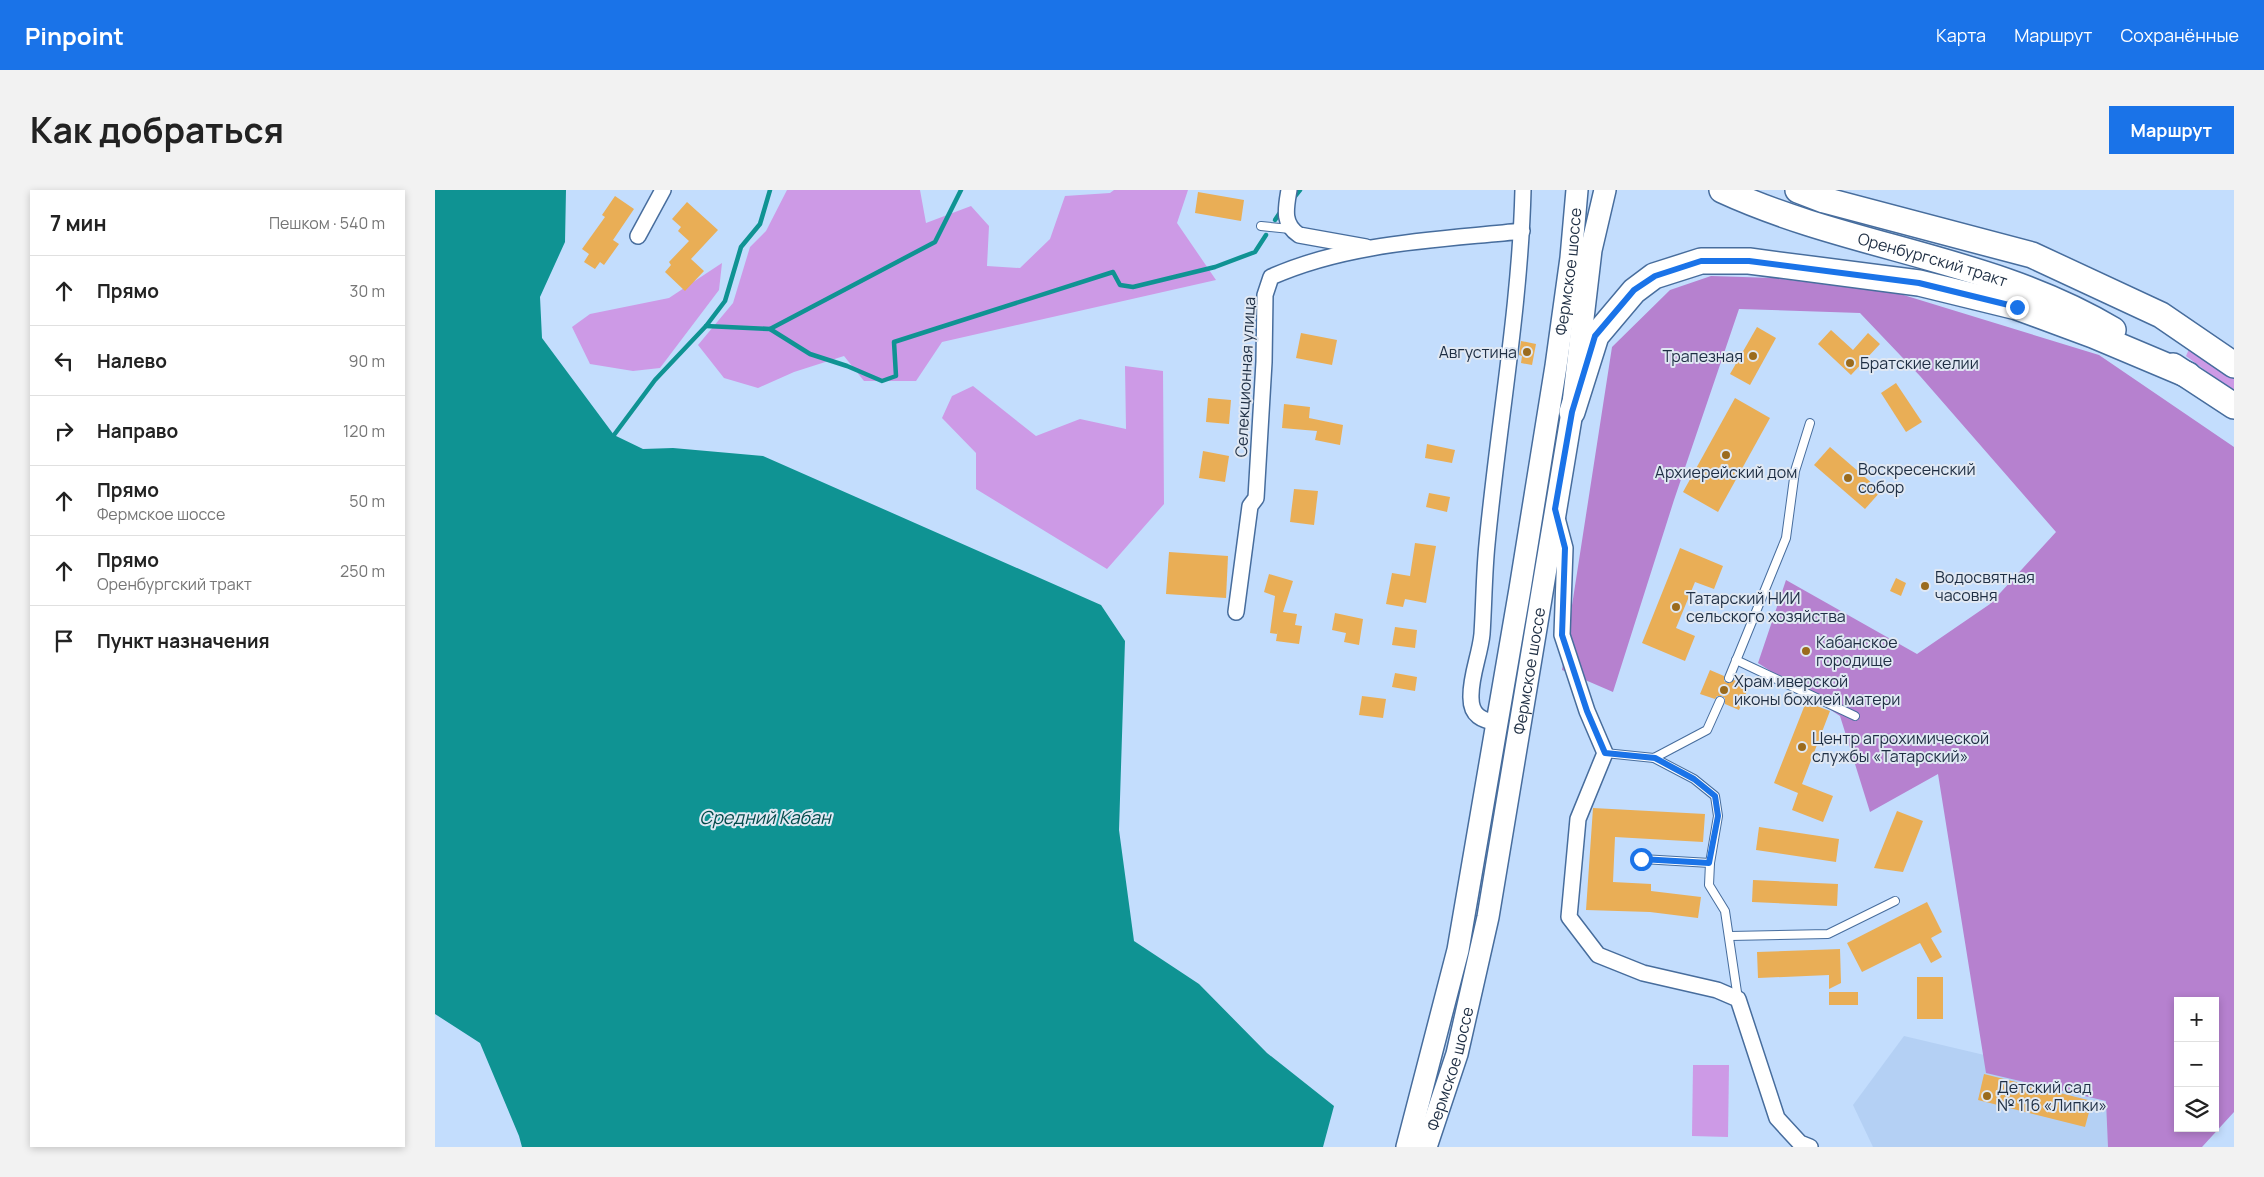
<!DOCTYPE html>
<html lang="ru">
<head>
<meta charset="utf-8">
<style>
  :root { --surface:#fff; --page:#f2f2f2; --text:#222; --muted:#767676; --line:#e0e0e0; --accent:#1a73e8 }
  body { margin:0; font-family:Manrope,sans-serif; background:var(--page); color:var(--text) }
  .controls { position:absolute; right:15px; bottom:15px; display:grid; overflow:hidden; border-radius:0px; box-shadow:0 2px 8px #0003 }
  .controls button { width:45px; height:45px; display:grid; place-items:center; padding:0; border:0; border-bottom:1px solid var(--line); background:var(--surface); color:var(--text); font:25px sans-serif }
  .stop { position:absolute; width:15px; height:15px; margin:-11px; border:4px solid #1a73e8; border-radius:50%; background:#fff }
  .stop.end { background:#1a73e8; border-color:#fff; box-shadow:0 1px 5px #0008 }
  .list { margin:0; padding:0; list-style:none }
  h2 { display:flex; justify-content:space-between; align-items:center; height:65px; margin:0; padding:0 20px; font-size:21px }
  h2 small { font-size:16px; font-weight:400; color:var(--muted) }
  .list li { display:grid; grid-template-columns:32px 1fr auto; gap:15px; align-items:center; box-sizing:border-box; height:70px; padding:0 20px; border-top:1px solid var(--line) }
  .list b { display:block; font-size:19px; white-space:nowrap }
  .list p { margin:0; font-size:16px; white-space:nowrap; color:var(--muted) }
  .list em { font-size:16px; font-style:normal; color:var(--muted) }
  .icon { flex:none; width:28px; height:28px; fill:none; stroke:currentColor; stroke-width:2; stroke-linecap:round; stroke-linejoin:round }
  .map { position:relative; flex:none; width:1799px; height:957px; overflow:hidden; border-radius:0px }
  header { display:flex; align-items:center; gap:30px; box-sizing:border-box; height:70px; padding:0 25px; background:var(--accent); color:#fff }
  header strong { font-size:24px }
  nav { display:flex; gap:28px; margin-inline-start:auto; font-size:18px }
  .intro { display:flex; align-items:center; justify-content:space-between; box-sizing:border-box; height:120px; padding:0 30px }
  h1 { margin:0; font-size:35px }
  .button { padding:12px 22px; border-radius:0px; background:var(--accent); color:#fff; font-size:18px; font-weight:700 }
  main { display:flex; gap:30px; padding:0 30px }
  aside { flex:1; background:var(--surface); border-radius:0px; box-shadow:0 2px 8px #0003 }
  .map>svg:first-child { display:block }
  .built { fill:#b4d0f4 }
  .green { fill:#cd9ae6 }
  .forest { fill:#b681cf; fill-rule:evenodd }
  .water { fill:#0f9393 }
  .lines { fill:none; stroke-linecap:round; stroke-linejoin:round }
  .stream { stroke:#0f9393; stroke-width:4.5 }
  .building { fill:#e9ae56 }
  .service-casing { stroke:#476d9d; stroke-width:10 }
  .minor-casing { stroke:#476d9d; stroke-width:18 }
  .secondary-casing { stroke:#476d9d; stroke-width:24 }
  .primary-casing { stroke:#476d9d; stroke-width:28 }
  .service { stroke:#fff; stroke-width:8 }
  .minor { stroke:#fff; stroke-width:15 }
  .secondary { stroke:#fff; stroke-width:21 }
  .primary { stroke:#fff; stroke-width:25 }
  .route { stroke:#1a73e8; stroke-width:6 }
  .poi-dot { fill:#9b6b1d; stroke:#e0e8f3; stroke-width:2 }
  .labels { text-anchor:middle; stroke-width:4; stroke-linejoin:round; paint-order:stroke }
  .street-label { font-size:16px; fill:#1f2f44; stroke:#e0e8f3 }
  .poi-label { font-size:16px; fill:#1f2f44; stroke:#e0e8f3; text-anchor:start }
  .water-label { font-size:18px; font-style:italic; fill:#034a4a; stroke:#e0e8f3 }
</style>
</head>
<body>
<header>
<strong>Pinpoint</strong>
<nav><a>Карта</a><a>Маршрут</a><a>Сохранённые</a></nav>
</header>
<div class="intro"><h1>Как добраться</h1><a class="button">Маршрут</a></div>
<main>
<aside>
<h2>7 мин<small>Пешком · 540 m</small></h2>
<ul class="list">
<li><svg class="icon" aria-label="ahead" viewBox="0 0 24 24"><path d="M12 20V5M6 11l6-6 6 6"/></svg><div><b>Прямо</b></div><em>30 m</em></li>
<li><svg class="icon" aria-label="left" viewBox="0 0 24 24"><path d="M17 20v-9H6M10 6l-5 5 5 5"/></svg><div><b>Налево</b></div><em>90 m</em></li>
<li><svg class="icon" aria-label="right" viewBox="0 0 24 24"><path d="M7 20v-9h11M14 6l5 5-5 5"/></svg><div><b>Направо</b></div><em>120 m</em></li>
<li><svg class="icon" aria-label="ahead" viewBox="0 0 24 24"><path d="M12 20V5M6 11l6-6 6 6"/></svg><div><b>Прямо</b><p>Фермское шоссе</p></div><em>50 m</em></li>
<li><svg class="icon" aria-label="ahead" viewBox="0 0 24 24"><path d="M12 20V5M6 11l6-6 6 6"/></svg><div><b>Прямо</b><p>Оренбургский тракт</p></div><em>250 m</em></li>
<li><svg class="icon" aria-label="arrive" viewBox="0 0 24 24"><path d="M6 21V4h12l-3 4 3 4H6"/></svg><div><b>Пункт назначения</b></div></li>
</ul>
</aside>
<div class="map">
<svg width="1799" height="957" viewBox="0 0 1799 957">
  <rect width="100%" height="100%" fill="#c3ddfd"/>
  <polygon class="built" points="1469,846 1681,896 1673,957 1438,957 1418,915"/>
  <g class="green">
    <polygon points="352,0 485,0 491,33 536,16 554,36 552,76 585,78 615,49 630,6 675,3 679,0 753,0 742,33 781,90 507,152 481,191 429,191 409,166 359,182 323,198 289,188 263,155 298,113 315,57 331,41"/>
    <polygon points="287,73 284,100 225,178 198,181 155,174 137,137 155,124 234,108"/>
    <polygon points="1755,157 1799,189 1799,202 1751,166"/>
    <polygon points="690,176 728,181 729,314 672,379 541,299 541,263 507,228 517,206 538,196 601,246 645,229 691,239"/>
    <polygon points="1258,875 1294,875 1293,947 1257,946"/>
  </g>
  <path class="forest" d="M1276,86L1339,88L1462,103L1664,165L1799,257V922L1767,957H1673L1671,911L1551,883L1503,584L1435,622L1405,526L1323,473L1351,390L1482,464L1555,414L1621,342L1485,186L1425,123L1304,119L1239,310L1178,502L1127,480L1177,157L1235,100ZM1743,811H1780V938H1743Z"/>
  <polygon class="water" points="0,0 131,0 130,52 105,107 107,148 179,245 208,259 238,258 328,266 666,415 690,451 684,640 699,751 764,794 832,863 899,916 888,957 87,957 84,946 45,853 0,824"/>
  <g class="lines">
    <g class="stream">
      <polyline points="857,10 865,0"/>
      <polyline points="840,30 846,21"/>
      <polyline points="271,136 335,139 375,164 412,176 447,191 461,186 459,152 678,82 685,95 698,97 780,77 820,62 831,45"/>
      <polyline points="335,139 500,52 526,0"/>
      <polyline points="179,245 220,190 271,136 290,111 306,57 325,34 335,0"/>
    </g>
  </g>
  <g class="building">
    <polygon points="763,2 809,10 806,31 760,23"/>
    <polygon points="180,6 199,19 178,50 184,54 169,75 165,72 160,79 149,72 154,64 147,59 170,27 167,25"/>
    <polygon points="252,12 283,40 256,69 269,81 250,101 230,82 236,75 234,72 254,51 243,41 246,37 237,29"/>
    <polygon points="1322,137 1341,148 1315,195 1295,184"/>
    <polygon points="1396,140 1418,160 1433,143 1445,154 1416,185 1383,154"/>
    <polygon points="866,143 902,150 897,175 861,168"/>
    <polygon points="1086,151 1101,154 1097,175 1086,173 1087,166 1084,165"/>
    <polygon points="1461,193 1487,232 1471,242 1446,203"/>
    <polygon points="773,208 796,210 794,234 771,232"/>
    <polygon points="1300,208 1335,228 1283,322 1248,302"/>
    <polygon points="849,214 875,217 874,228 908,235 905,255 880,250 882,241 847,238"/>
    <polygon points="992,254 1020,260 1017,273 990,268"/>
    <polygon points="1395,257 1446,301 1430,319 1379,275"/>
    <polygon points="768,261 794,266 790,292 764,288"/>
    <polygon points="859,299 883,301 879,335 855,332"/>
    <polygon points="994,303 1015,307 1012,322 991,317"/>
    <polygon points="980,353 1001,356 991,413 970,409 968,417 951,414 957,383 975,386"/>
    <polygon points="1245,358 1288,376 1279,399 1260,392 1241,438 1260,446 1250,471 1207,453"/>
    <polygon points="734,362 793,366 791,408 731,404"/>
    <polygon points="834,384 858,391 848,422 862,424 860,435 867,436 864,454 841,451 843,439 842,444 835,443 840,406 829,402"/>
    <polygon points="1461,388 1471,393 1466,406 1455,401"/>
    <polygon points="900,423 928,429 924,455 909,452 911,443 897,440"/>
    <polygon points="960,437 982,440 980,458 957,455"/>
    <polygon points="1275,480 1289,486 1289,491 1292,493 1299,490 1314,496 1304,520 1290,514 1290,508 1287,506 1282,506 1280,509 1265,504"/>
    <polygon points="960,483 982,487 980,501 957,497"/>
    <polygon points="927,506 951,509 948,528 924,525"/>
    <polygon points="1371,512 1395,521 1367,594 1398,606 1388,632 1357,620 1363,603 1339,593"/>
    <polygon points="1158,618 1270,624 1268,652 1180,647 1178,692 1216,694 1216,701 1266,707 1263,728 1215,722 1151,720"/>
    <polygon points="1462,621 1488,631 1468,682 1439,678"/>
    <polygon points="1324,637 1404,649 1401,672 1321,660"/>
    <polygon points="1318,690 1403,694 1402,716 1317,712"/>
    <polygon points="1492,712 1507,742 1496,748 1507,767 1496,773 1485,753 1427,782 1412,753"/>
    <polygon points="1405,759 1406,793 1394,799 1394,785 1323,788 1322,762"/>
    <rect x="1482" y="787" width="26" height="42"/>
    <rect x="1394" y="802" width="29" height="13"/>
    <polygon points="1549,884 1657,911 1650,937 1543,910"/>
  </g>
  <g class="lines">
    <defs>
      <g id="service">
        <polyline points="826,36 855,39"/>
        <polyline points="1301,470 1420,526"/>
        <polyline points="1294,488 1351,348 1360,281 1375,233"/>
        <polyline points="1170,563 1219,568 1272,540 1285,511"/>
        <polyline points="1219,568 1259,589 1280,606 1283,626 1275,673 1274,695 1290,721 1303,809"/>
        <polyline points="1207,669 1275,673"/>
        <polyline points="1295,746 1393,744 1460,711"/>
      </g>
      <g id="minor">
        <path d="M854,0C851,18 847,34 864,45L931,57"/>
        <polyline points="203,46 228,0"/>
        <polyline points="1122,328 1130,358 1127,445 1152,521 1170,563 1143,629 1134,727 1163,765 1208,783 1282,800 1303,809 1342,928 1365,953 1375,957"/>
        <path d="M801,422L815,316L821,308L829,172L830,105L836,87C915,52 1003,50 1087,41"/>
        <path d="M1062,533C1047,530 1036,526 1036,508C1035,487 1045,465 1047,444C1049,414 1049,384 1052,354C1063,236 1085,119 1088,0"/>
      </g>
      <g id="secondary">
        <path id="s1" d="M972,957L1023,760L1085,399L1121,176L1136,68L1142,0"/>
        <path id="s2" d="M991,957L1022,864L1053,727L1137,222L1156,60L1170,0"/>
      </g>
      <g id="primary">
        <path id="s3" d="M1287,0C1415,59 1556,67 1678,140"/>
        <polyline points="1363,0 1389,10 1597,65 1726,125 1799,175"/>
        <polyline points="1738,176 1799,216"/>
        <polyline points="1137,222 1161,146 1199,101 1219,86 1266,71 1314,71 1484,93 1582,117 1658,145 1753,185"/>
      </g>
    </defs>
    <use href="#service" class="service-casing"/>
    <use href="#minor" class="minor-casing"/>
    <use href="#secondary" class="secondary-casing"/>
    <use href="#primary" class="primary-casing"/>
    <use href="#service" class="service"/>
    <use href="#minor" class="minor"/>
    <use href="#secondary" class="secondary"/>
    <use href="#primary" class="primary"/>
  </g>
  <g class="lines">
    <polyline class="route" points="1206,669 1274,673 1283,626 1280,606 1259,589 1220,568 1170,563 1152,521 1127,445 1130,358 1120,319 1137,222 1160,146 1199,100 1220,86 1266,71 1314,71 1484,93 1582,117"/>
  </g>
  <g class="poi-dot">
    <circle cx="1092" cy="162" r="5"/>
    <circle cx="1318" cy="166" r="5"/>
    <circle cx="1415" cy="173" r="5"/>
    <circle cx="1291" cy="265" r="5"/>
    <circle cx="1413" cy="288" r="5"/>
    <circle cx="1490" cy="396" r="5"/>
    <circle cx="1241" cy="417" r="5"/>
    <circle cx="1371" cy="461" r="5"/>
    <circle cx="1289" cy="500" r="5"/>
    <circle cx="1367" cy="557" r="5"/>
    <circle cx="1552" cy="906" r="5"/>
  </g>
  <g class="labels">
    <g class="street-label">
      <text dy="6" stroke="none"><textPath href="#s3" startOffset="222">Оренбургский тракт</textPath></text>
      <text dy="6" stroke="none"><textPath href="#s1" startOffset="891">Фермское шоссе</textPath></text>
      <text transform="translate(810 187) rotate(-87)" y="6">Селекционная улица</text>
      <text dy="6" stroke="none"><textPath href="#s2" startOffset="488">Фермское шоссе</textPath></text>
      <text dy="6" stroke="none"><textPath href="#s2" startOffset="82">Фермское шоссе</textPath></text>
    </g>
    <g class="poi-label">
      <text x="1082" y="168" text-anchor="end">Августина</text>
      <text x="1308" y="172" text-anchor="end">Трапезная</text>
      <text x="1425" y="179">Братские келии</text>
      <text x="1423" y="285">Воскресенский<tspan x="1423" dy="18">собор</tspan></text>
      <text x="1291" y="288" text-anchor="middle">Архиерейский дом</text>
      <text x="1500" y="393">Водосвятная<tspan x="1500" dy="18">часовня</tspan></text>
      <text x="1251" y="414">Татарский НИИ<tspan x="1251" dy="18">сельского хозяйства</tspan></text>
      <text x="1381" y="458">Кабанское<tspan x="1381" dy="18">городище</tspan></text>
      <text x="1299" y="497">Храм иверской<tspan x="1299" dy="18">иконы божией матери</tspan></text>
      <text x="1377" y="554">Центр агрохимической<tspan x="1377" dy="18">службы «Татарский»</tspan></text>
      <text x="1562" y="903">Детский сад<tspan x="1562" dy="18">№ 116 «Липки»</tspan></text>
    </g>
    <g class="water-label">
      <text x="330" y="634">Средний Кабан</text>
    </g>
  </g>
</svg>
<div class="controls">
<button>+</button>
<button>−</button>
<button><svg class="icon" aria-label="layers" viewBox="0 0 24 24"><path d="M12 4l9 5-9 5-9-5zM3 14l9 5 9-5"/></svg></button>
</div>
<div class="stop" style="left:1206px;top:669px"></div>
<div class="stop end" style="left:1582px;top:117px"></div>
</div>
</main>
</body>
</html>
